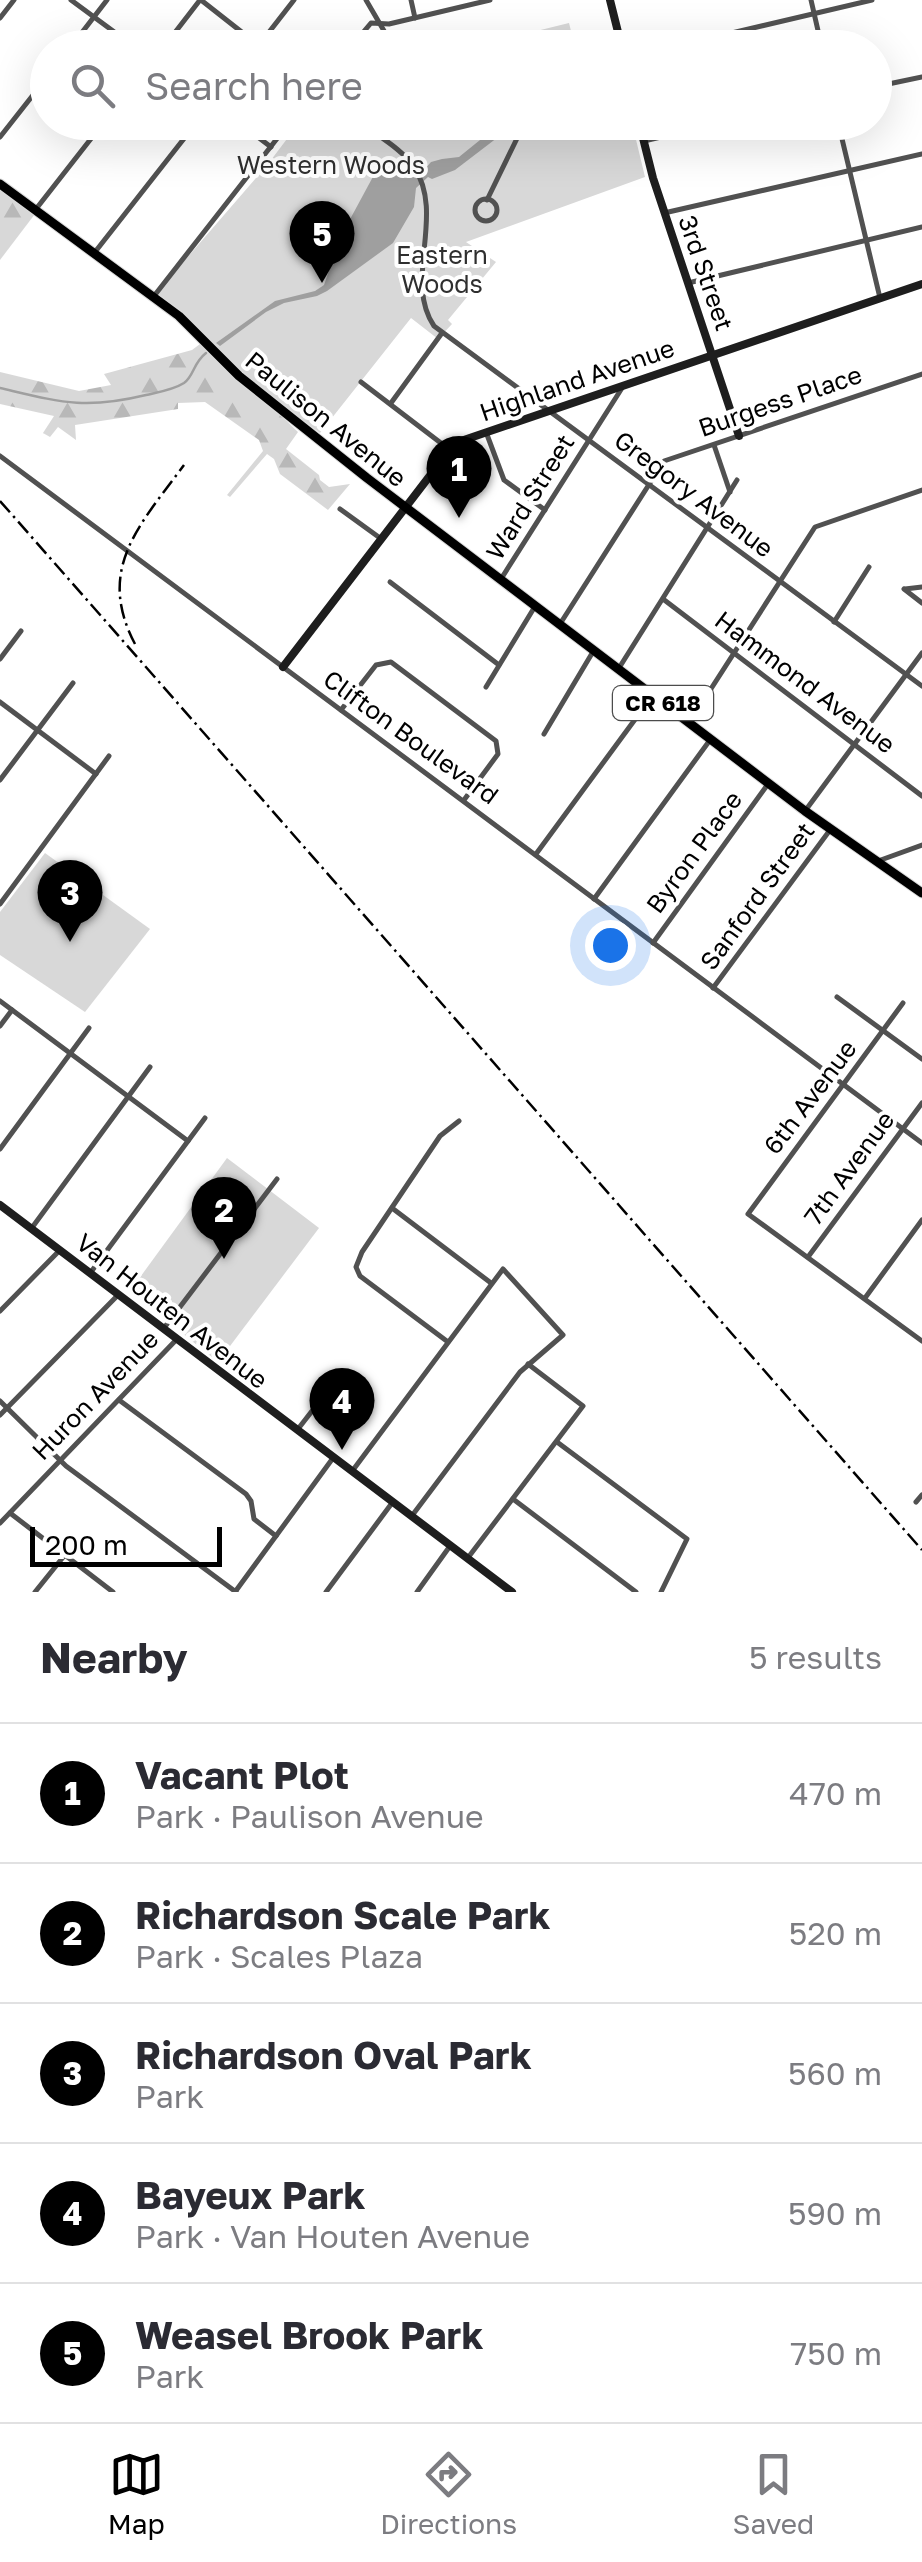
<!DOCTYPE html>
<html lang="en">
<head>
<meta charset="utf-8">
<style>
  :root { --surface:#fff; --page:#f7f7f7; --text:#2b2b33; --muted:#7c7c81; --line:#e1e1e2; --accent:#000 }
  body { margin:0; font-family:"Golos Text",sans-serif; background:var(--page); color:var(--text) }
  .scale { position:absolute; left:30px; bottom:25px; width:192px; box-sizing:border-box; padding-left:10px; border:5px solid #000; border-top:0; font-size:28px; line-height:35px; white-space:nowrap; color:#000; -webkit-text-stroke:8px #fff; paint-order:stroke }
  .you { position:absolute; left:610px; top:945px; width:35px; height:35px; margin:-25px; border:8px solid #fff; border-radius:50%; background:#1a73e8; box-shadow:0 0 0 15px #1a73e833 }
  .badge { display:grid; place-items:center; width:65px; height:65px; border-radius:50%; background:var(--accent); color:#fff; font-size:32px; font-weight:700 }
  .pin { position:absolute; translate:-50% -82px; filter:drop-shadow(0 2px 5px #0008) }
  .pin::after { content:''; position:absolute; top:52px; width:35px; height:30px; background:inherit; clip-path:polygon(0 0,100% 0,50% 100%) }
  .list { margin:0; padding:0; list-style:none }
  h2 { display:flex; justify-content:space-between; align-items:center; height:130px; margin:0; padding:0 40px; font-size:42px }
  h2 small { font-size:32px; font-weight:400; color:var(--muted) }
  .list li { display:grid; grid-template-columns:65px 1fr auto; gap:30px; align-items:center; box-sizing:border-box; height:140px; padding:0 40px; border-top:2px solid var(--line) }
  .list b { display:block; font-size:38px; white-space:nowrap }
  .list p { margin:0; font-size:32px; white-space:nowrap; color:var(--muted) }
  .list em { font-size:32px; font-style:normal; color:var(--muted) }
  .icon { flex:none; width:55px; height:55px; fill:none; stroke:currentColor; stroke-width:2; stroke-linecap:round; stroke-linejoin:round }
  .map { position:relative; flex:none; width:922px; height:1592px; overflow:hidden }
  .search { position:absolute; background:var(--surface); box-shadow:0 10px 40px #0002; left:30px; right:30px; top:30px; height:110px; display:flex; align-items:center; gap:25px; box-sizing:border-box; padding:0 35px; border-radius:55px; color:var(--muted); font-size:38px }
  .sheet { height:830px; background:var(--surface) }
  nav { display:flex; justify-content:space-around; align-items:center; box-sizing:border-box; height:140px; border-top:2px solid var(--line); background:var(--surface); font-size:28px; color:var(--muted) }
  nav a { display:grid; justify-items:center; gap:5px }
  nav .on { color:var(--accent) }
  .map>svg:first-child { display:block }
  .forest { fill:url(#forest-firs) }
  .park { fill:#d8d8d8 }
  .water { fill:#9f9f9f }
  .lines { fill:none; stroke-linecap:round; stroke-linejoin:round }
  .stream { stroke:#9f9f9f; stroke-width:2.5 }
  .primary-casing { stroke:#dbdbdb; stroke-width:11 }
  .street { stroke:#515151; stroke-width:5 }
  .secondary { stroke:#1e1e1e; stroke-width:8 }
  .primary { stroke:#000; stroke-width:9 }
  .rail { stroke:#000; stroke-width:2.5; stroke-dasharray:15 5 2.5 5; stroke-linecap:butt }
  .labels { text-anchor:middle; stroke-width:8; stroke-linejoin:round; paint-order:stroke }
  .shield { fill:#fff; stroke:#4c4c4c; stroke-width:2.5 }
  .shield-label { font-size:22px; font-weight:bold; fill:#000 }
  .park-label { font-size:25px; fill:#2f2f2f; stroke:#fff }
  .street-label { font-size:25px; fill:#000; stroke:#fff }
</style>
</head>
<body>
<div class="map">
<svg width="922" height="1592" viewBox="0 0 922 1592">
  <defs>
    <pattern id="forest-firs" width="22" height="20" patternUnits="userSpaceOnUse" patternTransform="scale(2.5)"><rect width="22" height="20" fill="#d8d8d8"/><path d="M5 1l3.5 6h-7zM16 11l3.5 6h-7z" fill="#b8b8b8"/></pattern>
  </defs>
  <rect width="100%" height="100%" fill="#fff"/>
  <g class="forest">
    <polygon points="0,184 38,210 0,260"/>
    <polygon points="204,341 298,432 286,449 319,475 320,480 329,487 350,484 328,510 280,474 274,459 267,454 230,497 227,495 263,451 259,440 205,402 178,403 178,409 75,425 76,440 58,427 50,437 43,433 54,416 0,404 0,372 79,391 111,385 104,374 192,350"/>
  </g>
  <g class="park">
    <polygon points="569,23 575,47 471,47"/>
    <polygon points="377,122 632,123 645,177 466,242 496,262 448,320 452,324 438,339 411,318 320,433 239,376 154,296 268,164 299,123 352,123 367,134"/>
    <polygon points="45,853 150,929 85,1012 0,955 0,912"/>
    <polygon points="227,1158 319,1228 218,1362 130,1291"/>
  </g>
  <polygon class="water" points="501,123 510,123 506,131 455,170 432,179 428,177 416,188 414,207 393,243 327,291 317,296 284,303 266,312 220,346 216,343 275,301 315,291 324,285 341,236 375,173 388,166 407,172 424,170 431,162 442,159 459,157"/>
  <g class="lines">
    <path class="stream" d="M0,388C60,402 84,410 146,395C159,392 173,390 184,383C194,376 193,363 206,353"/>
    <defs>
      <polyline id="primary" points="0,184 179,316 239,376 367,478 805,811 922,893"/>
    </defs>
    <use href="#primary" class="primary-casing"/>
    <g class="street">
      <polyline points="71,0 136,48"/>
      <polyline points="201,0 262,48"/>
      <polyline points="366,0 394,48"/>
      <polyline points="411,0 415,18"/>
      <polyline points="811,0 822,48"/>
      <polyline points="0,18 14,0"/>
      <polyline points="259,45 294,0"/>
      <polyline points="70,48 107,0"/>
      <polyline points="163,48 200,0"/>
      <polyline points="350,48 371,23 389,24 490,0"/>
      <polyline points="668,48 872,0"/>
      <polyline points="874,87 922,77"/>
      <polyline points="238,122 271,147"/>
      <path d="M360,122C378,136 402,149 414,167C446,215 403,280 434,326L922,686"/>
      <polyline points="838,122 880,298"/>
      <polyline points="0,137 48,76"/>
      <polyline points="644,141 724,122"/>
      <circle cx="486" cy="210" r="11"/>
      <polyline points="487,200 525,122"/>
      <polyline points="36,209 104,122"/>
      <polyline points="664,213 922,154"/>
      <polyline points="95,252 197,122"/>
      <polyline points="688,283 922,227"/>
      <polyline points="154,296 290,122"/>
      <polyline points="361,382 450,450"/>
      <polyline points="391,403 442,333"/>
      <polyline points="486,432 504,480 545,510"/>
      <polyline points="714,445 730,492"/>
      <polyline points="0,456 922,1143"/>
      <polyline points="340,509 380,538"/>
      <polyline points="501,579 622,388"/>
      <polyline points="390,582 499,665"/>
      <polyline points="904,589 922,603"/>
      <polyline points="905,589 922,587"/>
      <polyline points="663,599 922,796"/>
      <polyline points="834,622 869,567"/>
      <polyline points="560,624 664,461 922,374"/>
      <polyline points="0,659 21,631"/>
      <polyline points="619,668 737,480"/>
      <polyline points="486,687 534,608"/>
      <polyline points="0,702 96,774"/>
      <polyline points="341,710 376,665 391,662 496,741 498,754 464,800"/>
      <polyline points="689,723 815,527 922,490"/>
      <polyline points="544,734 594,650"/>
      <polyline points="0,780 73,683"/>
      <polyline points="805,811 922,653"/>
      <polyline points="536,854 653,695"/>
      <polyline points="878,861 922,845"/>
      <polyline points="594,899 710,740"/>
      <polyline points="0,904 109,756"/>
      <polyline points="653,943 768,784"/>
      <polyline points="713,988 830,830"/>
      <polyline points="837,997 922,1059"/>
      <polyline points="0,1001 188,1141"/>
      <polyline points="903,1003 748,1214 922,1341"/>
      <polyline points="0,1026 12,1010"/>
      <polyline points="0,1149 89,1028"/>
      <polyline points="392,1208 491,1283"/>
      <polyline points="31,1229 150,1067"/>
      <polyline points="808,1257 922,1103"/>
      <polyline points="91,1272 205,1118"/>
      <polyline points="865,1298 922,1220"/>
      <polyline points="0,1311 60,1250"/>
      <polyline points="164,1328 277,1179"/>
      <polyline points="448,1342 360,1276 356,1267 362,1252 440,1136 459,1121"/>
      <polyline points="119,1400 246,1494 251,1501 254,1519 276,1536"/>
      <polyline points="0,1401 66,1466 236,1592"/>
      <polyline points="0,1415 119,1294"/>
      <polyline points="298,1429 326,1393"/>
      <polyline points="557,1442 687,1539 661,1592"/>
      <polyline points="353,1470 503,1269 563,1335 520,1372 411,1517"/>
      <polyline points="513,1499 636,1592"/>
      <polyline points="916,1502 922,1495"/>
      <polyline points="10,1513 113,1592"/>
      <polyline points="0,1523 177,1339"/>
      <polyline points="467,1559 583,1406 528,1364"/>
      <polyline points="35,1592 64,1556"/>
      <polyline points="235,1592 333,1458"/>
      <polyline points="326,1592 392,1503"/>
      <polyline points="417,1592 450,1546"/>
    </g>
    <g class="secondary">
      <polyline points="610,0 622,48"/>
      <polyline points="639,122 653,178 739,436"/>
      <polyline points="283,667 455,443 922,284"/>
      <polyline points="0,1205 512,1592"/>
    </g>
    <use href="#primary" class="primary"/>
    <g class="rail">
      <polyline points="0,501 922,1550"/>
      <path d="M135,644C95,568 141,524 184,465"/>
    </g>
  </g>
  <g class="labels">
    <rect class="shield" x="613" y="686" width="100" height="34" rx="8"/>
    <g class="shield-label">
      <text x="663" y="711">CR 618</text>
    </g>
    <g class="park-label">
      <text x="331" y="174">Western Woods</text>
      <text x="442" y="264">Eastern<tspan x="442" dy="29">Woods</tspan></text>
    </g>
    <g class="street-label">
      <text transform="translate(706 273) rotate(71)" y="9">3rd Street</text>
      <text transform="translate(577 380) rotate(-19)" y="9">Highland Avenue</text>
      <text transform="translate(780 401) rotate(-19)" y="9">Burgess Place</text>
      <text transform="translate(326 419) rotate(39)" y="9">Paulison Avenue</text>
      <text transform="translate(694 494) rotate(37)" y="9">Gregory Avenue</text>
      <text transform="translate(530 497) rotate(-58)" y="9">Ward Street</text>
      <text transform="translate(805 682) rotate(37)" y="9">Hammond Avenue</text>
      <text transform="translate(411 737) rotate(36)" y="9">Clifton Boulevard</text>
      <text transform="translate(694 852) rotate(-54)" y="9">Byron Place</text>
      <text transform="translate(757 896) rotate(-54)" y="9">Sanford Street</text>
      <text transform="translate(810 1097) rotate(-53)" y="9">6th Avenue</text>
      <text transform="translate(849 1168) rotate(-54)" y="9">7th Avenue</text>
      <text transform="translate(172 1311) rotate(38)" y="9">Van Houten Avenue</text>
      <text transform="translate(95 1395) rotate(-46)" y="9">Huron Avenue</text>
    </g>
  </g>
</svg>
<div class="scale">200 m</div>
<div class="you"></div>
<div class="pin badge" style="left:459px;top:518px">1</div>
<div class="pin badge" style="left:224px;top:1259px">2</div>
<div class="pin badge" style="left:70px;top:942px">3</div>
<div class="pin badge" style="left:342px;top:1450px">4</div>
<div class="pin badge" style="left:322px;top:283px">5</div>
<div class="search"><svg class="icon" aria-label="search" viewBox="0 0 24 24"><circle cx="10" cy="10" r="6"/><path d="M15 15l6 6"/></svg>Search here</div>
</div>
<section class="sheet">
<h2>Nearby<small>5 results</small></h2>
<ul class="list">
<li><span class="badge">1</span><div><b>Vacant Plot</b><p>Park · Paulison Avenue</p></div><em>470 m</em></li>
<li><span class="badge">2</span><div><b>Richardson Scale Park</b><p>Park · Scales Plaza</p></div><em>520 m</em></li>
<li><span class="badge">3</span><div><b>Richardson Oval Park</b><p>Park</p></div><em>560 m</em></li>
<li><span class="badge">4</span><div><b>Bayeux Park</b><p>Park · Van Houten Avenue</p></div><em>590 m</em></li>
<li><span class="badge">5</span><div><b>Weasel Brook Park</b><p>Park</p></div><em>750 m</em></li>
</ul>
</section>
<nav>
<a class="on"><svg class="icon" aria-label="map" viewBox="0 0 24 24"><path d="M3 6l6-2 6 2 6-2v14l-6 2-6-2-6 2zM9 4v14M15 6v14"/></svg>Map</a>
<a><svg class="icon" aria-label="directions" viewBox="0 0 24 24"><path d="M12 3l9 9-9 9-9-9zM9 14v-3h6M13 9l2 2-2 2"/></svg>Directions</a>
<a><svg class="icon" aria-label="saved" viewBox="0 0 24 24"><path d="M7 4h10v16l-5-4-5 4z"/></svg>Saved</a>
</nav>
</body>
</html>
